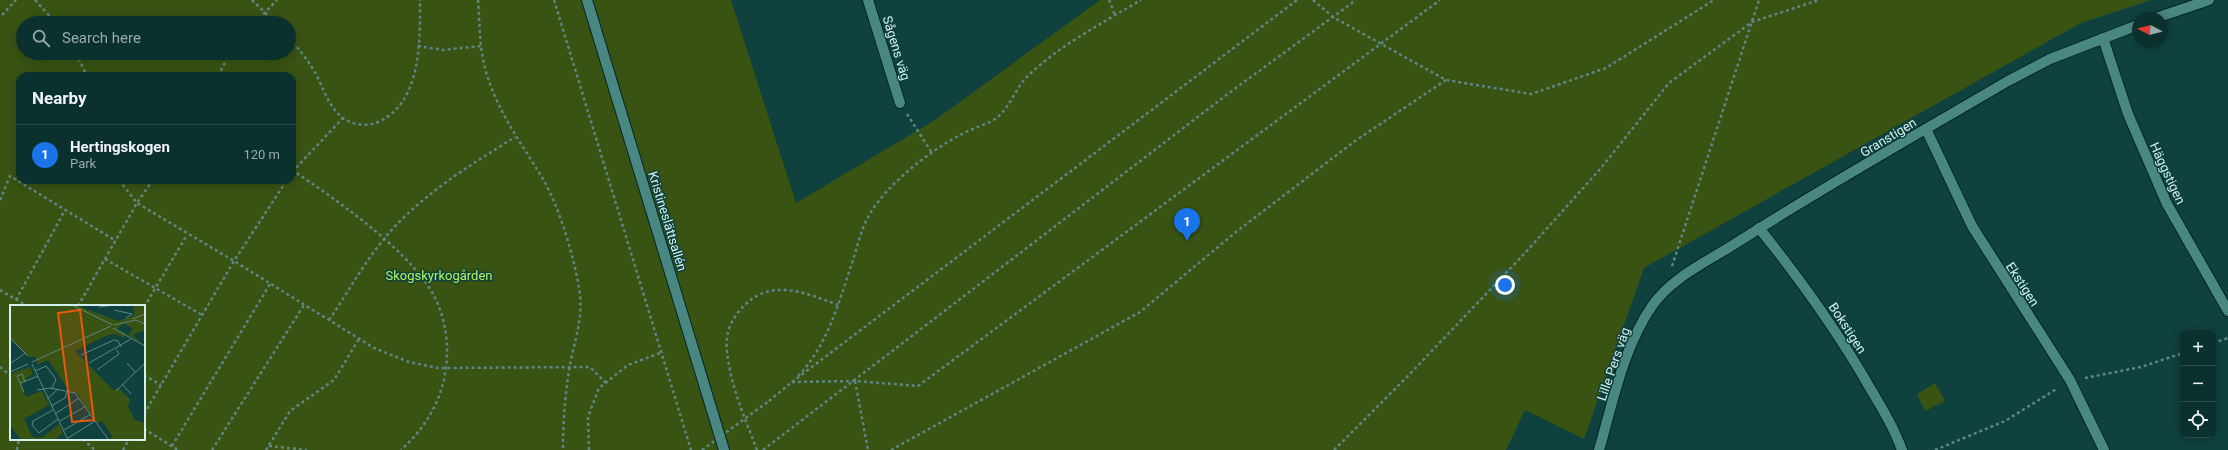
<!DOCTYPE html>
<html lang="en">
<head>
<meta charset="utf-8">
<style>
  :root { --surface:#0b312e; --page:#193d3a; --text:#f1f3f6; --muted:#9aa9aa; --line:#2b4c4a; --accent:#1a73e8 }
  body { margin:0; font-family:Roboto,sans-serif; background:var(--page); color:var(--text) }
  .controls { position:absolute; right:12px; bottom:12px; display:grid; overflow:hidden; border-radius:8px; box-shadow:0 2px 10px #0003 }
  .controls button { width:36px; height:36px; display:grid; place-items:center; padding:0; border:0; border-bottom:1px solid var(--line); background:var(--surface); color:var(--text); font:20px sans-serif }
  .compass { position:absolute; left:2132px; top:12px; width:36px; height:36px; border-radius:50%; background:var(--surface); box-shadow:0 2px 10px #0003; rotate:277deg }
  .you { position:absolute; left:1505px; top:285px; width:14px; height:14px; margin:-10px; border:3px solid #fff; border-radius:50%; background:#1a73e8; box-shadow:0 0 0 6px #1a73e833 }
  .badge { display:grid; place-items:center; width:26px; height:26px; border-radius:50%; background:var(--accent); color:#fff; font-size:13px; font-weight:700 }
  .pin { position:absolute; translate:-50% -33px; filter:drop-shadow(0 1px 2px #0008) }
  .pin::after { content:''; position:absolute; top:21px; width:14px; height:12px; background:inherit; clip-path:polygon(0 0,100% 0,50% 100%) }
  .list { margin:0; padding:0; list-style:none }
  h2 { display:flex; justify-content:space-between; align-items:center; height:52px; margin:0; padding:0 16px; font-size:17px }
  h2 small { font-size:13px; font-weight:400; color:var(--muted) }
  .list li { display:grid; grid-template-columns:26px 1fr auto; gap:12px; align-items:center; box-sizing:border-box; height:60px; padding:0 16px; border-top:1px solid var(--line) }
  .list b { display:block; font-size:15px; white-space:nowrap }
  .list p { margin:0; font-size:13px; white-space:nowrap; color:var(--muted) }
  .list em { font-size:13px; font-style:normal; color:var(--muted) }
  .icon { flex:none; width:22px; height:22px; fill:none; stroke:currentColor; stroke-width:2; stroke-linecap:round; stroke-linejoin:round }
  .map { position:relative; flex:none; width:2228px; height:450px; overflow:hidden }
  .search { position:absolute; background:var(--surface); box-shadow:0 2px 10px #0003; left:16px; top:16px; width:280px; height:44px; display:flex; align-items:center; gap:10px; box-sizing:border-box; padding:0 14px; border-radius:22px; color:var(--muted); font-size:15px }
  .panel { position:absolute; background:var(--surface); box-shadow:0 2px 10px #0003; left:16px; top:72px; width:280px; height:112px; border-radius:12px }
  .map>svg:first-child { display:block }
  .green { fill:#395313; fill-rule:evenodd }
  .lines { fill:none; stroke-linecap:round; stroke-linejoin:round }
  .minor-casing { stroke:#032624; stroke-width:12 }
  .tertiary-casing { stroke:#032624; stroke-width:12 }
  .path { stroke:#5d8784; stroke-width:2.5; stroke-dasharray:3 3; stroke-linecap:butt }
  .minor { stroke:#498782; stroke-width:10 }
  .tertiary { stroke:#498782; stroke-width:10 }
  .path-bridge { stroke:#5d8784; stroke-width:2.5; stroke-dasharray:3 3; stroke-linecap:butt }
  .labels { text-anchor:middle; stroke-width:3; stroke-linejoin:round; paint-order:stroke }
  .street-label { font-size:13px; fill:#d2f1ee; stroke:#0f413e }
  .park-label { font-size:13px; fill:#b2f160; stroke:#0f413e }
  .inset-road { fill:none; stroke:#5d8784; stroke-width:1 }
  .view { fill:#e8590c; fill-opacity:0.15; stroke:#e8590c; stroke-width:2 }
  .inset-edge { fill:none; stroke:#d2f1ee; stroke-width:2 }
</style>
</head>
<body>
<div class="map">
<svg width="2228" height="450" viewBox="0 0 2228 450">
  <rect width="100%" height="100%" fill="#0f413e"/>
  <g class="green">
    <path d="M0,0H731L796,203L935,120L1100,0H2151L2081,23L1644,268L1584,439L1525,410L1506,450H0ZM23,23H289V53H23ZM20,76H292V180H20ZM11,306H144V439H11Z"/>
    <polygon points="1935,383 1945,401 1925,411 1917,394"/>
  </g>
  <g class="lines">
    <defs>
      <g id="minor">
        <polyline points="868,0 900,103"/>
        <polyline points="2156,18 2209,0"/>
        <polyline points="2103,38 2128,114 2167,204 2228,311"/>
        <polyline points="1926,129 1972,226 2070,380 2104,450"/>
        <path d="M1759,228C1800,279 1838,332 1870,388C1882,408 1894,428 1902,450"/>
        <path d="M1599,450C1613,402 1623,348 1652,306C1670,279 1706,262 1733,245C1823,187 1916,135 2008,81L2050,59L2138,25"/>
      </g>
      <polyline id="tertiary" points="587,0 724,450"/>
    </defs>
    <use href="#minor" class="minor-casing"/>
    <use href="#tertiary" class="tertiary-casing"/>
    <g class="path">
      <polyline points="35,0 56,23"/>
      <polyline points="252,0 276,23"/>
      <path d="M478,0C480,26 479,53 488,78C500,115 523,146 543,179C559,207 574,256 579,288C584,315 575,339 570,365C565,393 563,422 563,450"/>
      <polyline points="554,0 691,450"/>
      <polyline points="1109,0 1115,15"/>
      <polyline points="1313,0 1333,17 1446,80 1531,94 1606,68 1714,0"/>
      <polyline points="2,15 16,0"/>
      <polyline points="255,23 277,0"/>
      <path d="M289,38C298,48 306,58 313,69C323,85 327,106 343,118C353,125 367,127 378,122C422,103 420,40 420,0"/>
      <polyline points="418,46 443,50 481,46"/>
      <polyline points="76,53 87,76"/>
      <polyline points="218,76 230,53"/>
      <polyline points="907,114 932,153"/>
      <path d="M292,170C334,198 400,244 428,286C446,312 451,348 444,379C438,407 422,431 401,450"/>
      <polyline points="292,172 343,118"/>
      <polyline points="119,180 137,203 234,261 374,348 409,362 438,368 590,367 606,383"/>
      <polyline points="0,200 10,176 116,241"/>
      <polyline points="105,259 202,315"/>
      <polyline points="1672,266 1759,0"/>
      <polyline points="0,290 27,306"/>
      <polyline points="16,300 65,210"/>
      <polyline points="78,306 137,203 153,180"/>
      <polyline points="144,307 187,235"/>
      <path d="M329,320C347,294 363,264 384,239C419,196 469,166 515,137"/>
      <polyline points="2213,343 2228,338"/>
      <polyline points="0,367 11,376"/>
      <polyline points="144,375 161,385"/>
      <path d="M798,376C829,344 840,298 854,257C858,244 861,231 867,219C884,186 929,151 962,134C973,128 986,125 995,119C1009,109 1014,92 1024,80C1053,49 1104,22 1141,0"/>
      <polyline points="2085,378 2141,367 2183,353"/>
      <polyline points="855,381 868,450"/>
      <polyline points="792,382 855,381 918,386 1440,0"/>
      <polyline points="792,382 1297,0"/>
      <polyline points="769,401 792,382"/>
      <polyline points="144,414 234,261 287,180"/>
      <polyline points="144,429 178,450"/>
      <polyline points="83,439 95,450"/>
      <polyline points="172,446 270,284"/>
      <polyline points="269,446 307,450"/>
      <polyline points="17,450 19,439"/>
      <polyline points="123,450 129,439"/>
      <polyline points="212,450 304,305"/>
      <polyline points="266,450 290,411 334,380 359,339"/>
      <polyline points="589,450 588,417 599,388 628,365 663,352"/>
      <path d="M757,450C745,418 730,385 727,351C725,335 730,321 741,309C769,277 804,292 838,305"/>
      <polyline points="763,450 1229,93 1356,0"/>
      <polyline points="891,450 1140,312 1236,232 1355,141 1446,80"/>
      <polyline points="1334,450 1407,377 1526,252 1601,168 1669,83 1752,22 1819,0"/>
      <polyline points="1935,450 2005,421 2058,388"/>
    </g>
    <use href="#minor" class="minor"/>
    <use href="#tertiary" class="tertiary"/>
    <polyline class="path-bridge" points="702,450 769,401"/>
  </g>
  <g class="labels">
    <g class="street-label">
      <text transform="translate(897 48) rotate(73)" y="5">Sågens väg</text>
      <text transform="translate(1888 137) rotate(-31)" y="5">Granstigen</text>
      <text transform="translate(2168 173) rotate(65)" y="5">Häggstigen</text>
      <text transform="translate(668 221) rotate(73)" y="5">Kristineslättsallén</text>
      <text transform="translate(2023 284) rotate(57)" y="5">Ekstigen</text>
      <text transform="translate(1848 328) rotate(57)" y="5">Bokstigen</text>
      <text transform="translate(1613 364) rotate(-71)" y="5">Lille Pers väg</text>
    </g>
    <g class="park-label">
      <text x="439" y="280">Skogskyrkogården</text>
    </g>
  </g>
  <g transform="translate(10 305)">
    <rect width="135" height="135" fill="#0f413e"/>
    <path d="M0,0H66L108,16L123,11L124,0H135V25L123,30L132,39L118,30L123,24L114,18L107,24L116,29L114,33L106,29L98,30L65,46L104,86L108,83L120,94L118,102L125,115L135,118V135H100L102,131L92,116L88,118L86,116L67,88L58,86L59,83L56,81L38,55L27,60L26,52H20L0,33ZM20,62L23,69L16,73L17,76L11,79L16,92L32,86L39,100L14,114L22,131L27,133L33,132L49,119L53,128L44,135H11L0,120V69Z" fill="#395313"/>
    <path class="inset-road" d="M62,0L103,20M89,2L104,0M104,5L122,9L116,13M122,14L135,9M104,20L126,15L135,19M103,23L135,41M0,33L18,51M71,50L104,35L108,36L111,42M22,57L101,21M79,58L121,34M117,58L125,67M0,59L15,48M22,59L58,135M87,65L109,49L106,44M25,66L36,61L46,74L42,83M0,67L18,59M11,78L28,71M112,79L121,89M27,85L40,83L65,88L98,134M106,86L135,58M14,87L7,71L12,69L15,77M37,94L48,84M41,101L55,93L57,87M43,105L23,116L22,120L29,128L48,114M45,109L69,93M50,116L76,101M54,125L81,109M58,133L85,116"/>
    <path class="view" d="M70,5L84,115L62,117L48,8Z"/>
    <rect width="135" height="135" class="inset-edge"/>
  </g>
</svg>
<div class="controls">
<button>+</button>
<button>−</button>
<button><svg class="icon" aria-label="locate" viewBox="0 0 24 24"><circle cx="12" cy="12" r="6"/><path d="M12 2v4M12 18v4M2 12h4M18 12h4"/></svg></button>
</div>
<svg class="compass" viewBox="-18 -18 36 36"><path d="M0-13l5 13h-10z" fill="#e53935"/><path d="M0 13l5-13h-10z" fill="#9aa9aa"/></svg>
<div class="you"></div>
<div class="pin badge" style="left:1187px;top:241px">1</div>
<div class="search"><svg class="icon" aria-label="search" viewBox="0 0 24 24"><circle cx="10" cy="10" r="6"/><path d="M15 15l6 6"/></svg>Search here</div>
<section class="panel">
<h2>Nearby<small></small></h2>
<ul class="list">
<li><span class="badge">1</span><div><b>Hertingskogen</b><p>Park</p></div><em>120 m</em></li>
</ul>
</section>
</div>
</body>
</html>
